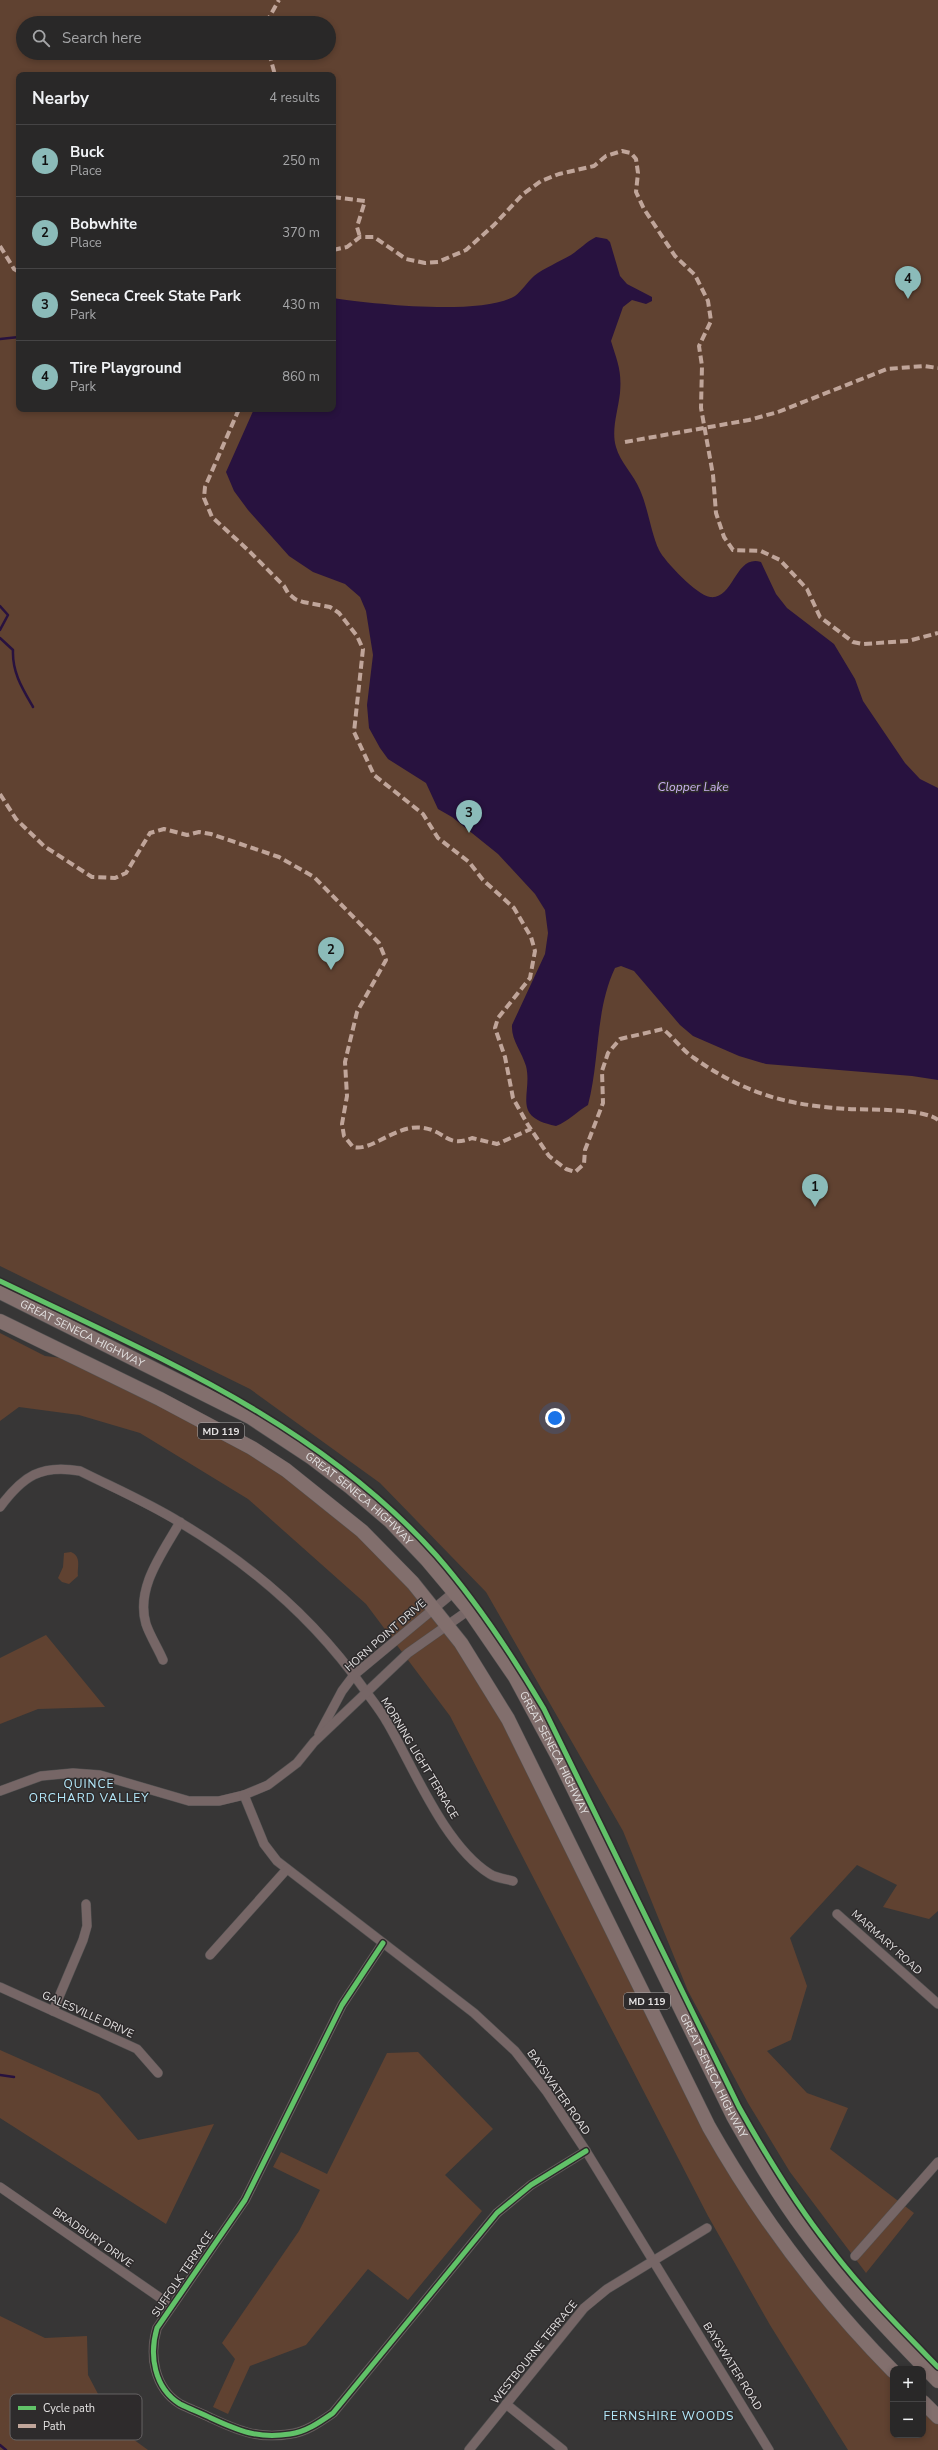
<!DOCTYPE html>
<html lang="en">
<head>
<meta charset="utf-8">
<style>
  :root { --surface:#292828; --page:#313030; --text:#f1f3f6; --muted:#a5a6a8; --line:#454445; --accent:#8bbbb9 }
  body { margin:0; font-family:"Nunito Sans",sans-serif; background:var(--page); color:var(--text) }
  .controls { position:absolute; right:12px; bottom:12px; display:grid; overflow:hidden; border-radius:8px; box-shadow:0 2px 6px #0003 }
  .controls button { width:36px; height:36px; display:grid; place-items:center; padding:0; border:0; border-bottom:1px solid var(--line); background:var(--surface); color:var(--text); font:20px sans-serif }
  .you { position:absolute; left:555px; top:1418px; width:14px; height:14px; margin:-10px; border:3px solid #fff; border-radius:50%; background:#1a73e8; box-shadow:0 0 0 6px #1a73e833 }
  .badge { display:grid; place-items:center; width:26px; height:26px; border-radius:50%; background:var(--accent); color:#111; font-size:13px; font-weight:700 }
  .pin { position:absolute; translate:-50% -33px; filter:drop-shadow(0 1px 2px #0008) }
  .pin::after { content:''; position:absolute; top:21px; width:14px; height:12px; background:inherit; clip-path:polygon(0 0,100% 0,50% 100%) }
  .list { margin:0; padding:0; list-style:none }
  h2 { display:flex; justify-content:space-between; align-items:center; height:52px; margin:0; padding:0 16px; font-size:17px }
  h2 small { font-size:13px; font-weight:400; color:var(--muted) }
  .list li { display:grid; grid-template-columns:26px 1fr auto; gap:12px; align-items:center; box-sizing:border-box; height:72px; padding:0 16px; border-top:1px solid var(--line) }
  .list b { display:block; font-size:15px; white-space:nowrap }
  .list p { margin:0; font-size:13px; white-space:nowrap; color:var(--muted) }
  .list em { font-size:13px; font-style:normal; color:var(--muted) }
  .icon { flex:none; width:22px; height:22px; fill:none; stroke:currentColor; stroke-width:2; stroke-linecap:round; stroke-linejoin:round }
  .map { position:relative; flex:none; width:938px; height:2450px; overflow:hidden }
  .search { position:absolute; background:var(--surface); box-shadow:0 2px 6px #0003; left:16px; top:16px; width:320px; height:44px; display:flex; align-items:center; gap:10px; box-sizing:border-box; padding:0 14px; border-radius:22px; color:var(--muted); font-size:15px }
  .panel { position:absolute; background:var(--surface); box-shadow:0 2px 6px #0003; left:16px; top:72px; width:320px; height:340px; border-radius:8px }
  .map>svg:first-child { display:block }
  .green { fill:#604231; fill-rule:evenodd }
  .water { fill:#28123f }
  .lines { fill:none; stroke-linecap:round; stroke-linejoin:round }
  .stream { stroke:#28123f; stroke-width:2.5 }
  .minor-casing { stroke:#535252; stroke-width:10 }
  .primary-casing { stroke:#535252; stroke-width:15 }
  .minor { stroke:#766666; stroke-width:9 }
  .primary { stroke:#826f6d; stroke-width:14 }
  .quiet { stroke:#c0a59a; stroke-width:4; stroke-dasharray:8 4; stroke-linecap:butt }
  .cycleway-casing { stroke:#2e2b2c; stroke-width:8 }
  .cycleway { stroke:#61c268; stroke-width:5 }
  .labels { text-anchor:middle; stroke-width:3; stroke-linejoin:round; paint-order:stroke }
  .shield { fill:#2e2b2c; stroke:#adabab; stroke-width:1 }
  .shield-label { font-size:10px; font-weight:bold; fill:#e4e2e2 }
  .street-label { font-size:11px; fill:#e4e2e2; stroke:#2e2b2c }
  .water-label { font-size:12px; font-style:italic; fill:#cbb1f3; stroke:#2e2b2c }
  .neighbourhood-label { font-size:12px; letter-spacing:1px; fill:#b6ecfe; stroke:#2e2b2c }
  .key { fill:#2e2b2c; stroke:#656263; stroke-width:1 }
  .key-label { font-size:11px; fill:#e4e2e2 }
</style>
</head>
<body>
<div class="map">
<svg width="938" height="2450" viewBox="0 0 938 2450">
  <rect width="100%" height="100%" fill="#373636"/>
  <g class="green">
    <path d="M0,0H938V1911L929,1919L883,1907L897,1885L857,1865L790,1938L807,1986L791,2040L767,2051L807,2093L848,2108L830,2149L914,2213L866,2273L790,2172L748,2103L688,1991L623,1831L486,1592L380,1483L250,1389L0,1266ZM23,23H329V53H23ZM19,75H333V409H19Z"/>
    <polygon points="0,1333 45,1356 78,1360 233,1437 372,1541 461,1643 745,2189 893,2371 893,2435 923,2435 923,2402 938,2417 938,2450 848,2450 770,2325 708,2216 450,1716 366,1604 248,1499 140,1433 79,1415 19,1407 0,1421"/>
    <path d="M71,1552C82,1557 77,1567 78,1576L69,1584L62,1582L58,1578L63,1567L64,1553Z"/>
    <polygon points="46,1635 105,1707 38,1709 0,1724 0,1658"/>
    <polygon points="0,2050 99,2094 138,2140 214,2124 166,2224 0,2118"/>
    <polygon points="418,2052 493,2129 445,2175 482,2211 408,2300 368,2269 306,2345 250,2366 228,2414 213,2407 235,2359 222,2343 299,2231 320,2190 273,2167 281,2152 327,2174 387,2053"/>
    <polygon points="0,2316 45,2338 87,2336 88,2375 115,2426 148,2450 0,2450"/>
  </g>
  <path class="water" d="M596,237L607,239L610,242L620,276L627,284L652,297V301L646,304L632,300L623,307L611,341C617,361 622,370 620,393C618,411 611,430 616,447C620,462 634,475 640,490C648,508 651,533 659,550C665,562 697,595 710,597C734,600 735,554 761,562L776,594L787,608L834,644L855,679L863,701L905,763L920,779L938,788V1080L912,1076L766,1064L739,1056L693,1036L680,1025L634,971L621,966L615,968C595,1010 600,1060 588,1105C576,1112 569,1121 556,1126C510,1117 533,1094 526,1066C522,1052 511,1040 512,1025L545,954L548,933L545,910L535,894L498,854L452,817L438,809L426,783L388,759L380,748L369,728L367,705L373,655L366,611L360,597L345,584L313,572L289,556L248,510L234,491L226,472L254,409H333V298C373,304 481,316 515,296C522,291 527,282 534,276C544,268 559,262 571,255C580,249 586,242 596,237Z"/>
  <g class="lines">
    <g class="stream">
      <polyline points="0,339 19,337"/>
      <polyline points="0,606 8,615 0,630"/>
      <path d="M0,638L13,650C12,672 22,688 33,707"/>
      <polyline points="0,2075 14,2077"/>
      <polyline points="0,2445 6,2450"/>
    </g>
    <defs>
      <g id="minor">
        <path d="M0,1507C23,1476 41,1464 80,1471C114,1488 149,1503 181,1523C253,1566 316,1621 364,1689C372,1700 381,1711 387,1722C414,1768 444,1845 490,1874C496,1878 506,1879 513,1881"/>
        <path d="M163,1660C158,1648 150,1636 146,1624C135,1587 164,1551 180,1522"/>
        <polyline points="319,1734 342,1691 354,1675 454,1592"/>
        <polyline points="0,1791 41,1776 73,1773 100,1775 189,1801 219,1801 244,1795 268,1785 297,1763 314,1742 408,1653 469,1610"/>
        <polyline points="244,1795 264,1844 277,1861 474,2013 515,2051 547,2092 586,2151 769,2450"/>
        <polyline points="837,1914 938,2004"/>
        <path d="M383,1943L342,2005L245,2200L157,2328C149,2355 154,2388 180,2404C190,2409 201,2413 211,2418C239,2431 258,2439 290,2434C306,2432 320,2422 333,2413L497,2213L531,2185L586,2151"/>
        <polyline points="210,1955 287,1869"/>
        <polyline points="0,1987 137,2049 158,2073"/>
        <polyline points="53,2011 83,1940 87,1926 86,1904"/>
        <polyline points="0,2187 172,2306"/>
        <polyline points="855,2256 938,2162"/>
        <polyline points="506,2404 563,2450"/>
        <polyline points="469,2450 584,2308 607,2289 707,2228"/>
      </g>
      <g id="primary">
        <path id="s1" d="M0,1292L250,1417L312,1458L350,1487L390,1521L427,1560L469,1610L515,1677L558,1757L733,2116C755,2155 778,2195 805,2231C845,2285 891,2333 938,2381"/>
        <path d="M0,1321L160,1399L252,1448L286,1470L362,1531L413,1583L461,1643L508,1719L709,2127C760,2217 820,2297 893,2371"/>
        <polyline points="923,2402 938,2417"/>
      </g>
    </defs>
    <use href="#minor" class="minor-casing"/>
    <use href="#primary" class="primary-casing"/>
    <use href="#minor" class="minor"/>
    <use href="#primary" class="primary"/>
    <g class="quiet">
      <polyline points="266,23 279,0"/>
      <polyline points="269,53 275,75"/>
      <polyline points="333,197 365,201 357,227 360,237"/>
      <polyline points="0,246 14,269 19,272"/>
      <polyline points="333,250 347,247 360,237 374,237 406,259 425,263 438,262 466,250 494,225 523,194 541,181 559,174 594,166 606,156 622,151 631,153 636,159 638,173 636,192 644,209 675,256 695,275 708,301 711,321 699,346 702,366 701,408 713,475 716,513 724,537 733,550 761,551 780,560 807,589 820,617 853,642 863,644 908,641 938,633"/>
      <path d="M239,409L205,487L204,498L212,517L248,550L284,586L288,593L295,599L303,602L330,607L339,613L357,636L363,649L354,732L374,775L423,814L438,838L469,862L483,880L514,908L531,937L535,951L530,978L498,1018L495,1028L505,1057L513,1098L528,1125L549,1156L566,1169L575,1172L584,1164L585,1150L603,1103L602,1071L608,1053L620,1039L663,1029C674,1038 683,1051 694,1058C725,1080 759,1096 797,1103C813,1106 831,1108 848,1109C868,1110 923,1108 938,1120"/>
      <polyline points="625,442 749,420 778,412 887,369 924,366 938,368"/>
      <path d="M0,794L16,819L44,846L92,877L115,878L126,873L150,833L164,829L187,835L199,832L211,834L279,857L314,877L379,943L386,960L357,1012L345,1062L347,1096L342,1124L344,1136L353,1147C372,1152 397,1123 424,1128C447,1132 447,1148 472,1138L497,1144L531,1129"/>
    </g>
    <defs>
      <g id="cycleway">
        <path d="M0,1281C157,1357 317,1422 436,1555C478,1603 512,1655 544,1709L739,2107C766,2155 794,2202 828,2245C861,2289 900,2328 938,2367"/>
        <path d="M383,1943L342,2005L245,2200L157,2328C149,2355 154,2388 180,2404C190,2409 201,2413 211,2418C239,2431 258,2439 290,2434C306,2432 320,2422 333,2413L497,2213L531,2185L586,2151"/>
      </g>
    </defs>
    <use href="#cycleway" class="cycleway-casing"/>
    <use href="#cycleway" class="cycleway"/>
  </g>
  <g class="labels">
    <g class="shield">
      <rect x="198" y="1423" width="46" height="16" rx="3"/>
      <rect x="624" y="1993" width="46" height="16" rx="3"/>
    </g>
    <g class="shield-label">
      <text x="221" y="1435">MD 119</text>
      <text x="647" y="2005">MD 119</text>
    </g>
    <g class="street-label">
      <text dy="4" stroke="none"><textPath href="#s1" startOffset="92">GREAT SENECA HIGHWAY</textPath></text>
      <text dy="4" stroke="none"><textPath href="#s1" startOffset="416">GREAT SENECA HIGHWAY</textPath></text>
      <text transform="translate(385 1635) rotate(-41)" y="4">HORN POINT DRIVE</text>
      <text dy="4" stroke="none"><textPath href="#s1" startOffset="740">GREAT SENECA HIGHWAY</textPath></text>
      <text transform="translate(420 1758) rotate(59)" y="4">MORNING LIGHT TERRACE</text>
      <text transform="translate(887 1942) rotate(42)" y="4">MARMARY ROAD</text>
      <text transform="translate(88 2014) rotate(24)" y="4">GALESVILLE DRIVE</text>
      <text dy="4" stroke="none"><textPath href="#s1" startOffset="1100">GREAT SENECA HIGHWAY</textPath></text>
      <text transform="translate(559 2092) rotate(55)" y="4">BAYSWATER ROAD</text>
      <text transform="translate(93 2237) rotate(35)" y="4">BRADBURY DRIVE</text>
      <text transform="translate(182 2274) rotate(-56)" y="4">SUFFOLK TERRACE</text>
      <text transform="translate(534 2352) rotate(-51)" y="4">WESTBOURNE TERRACE</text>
      <text transform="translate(733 2366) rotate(58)" y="4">BAYSWATER ROAD</text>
    </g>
    <g class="water-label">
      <text x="693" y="791">Clopper Lake</text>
    </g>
    <g class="neighbourhood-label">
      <text x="89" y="1788">QUINCE<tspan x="89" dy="14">ORCHARD VALLEY</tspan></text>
      <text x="669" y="2420">FERNSHIRE WOODS</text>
    </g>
  </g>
  <rect x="10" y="2394" width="132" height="46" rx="6" class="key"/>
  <rect x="18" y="2406" width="18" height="4" fill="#61c268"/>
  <rect x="18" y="2424" width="18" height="4" fill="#c0a59a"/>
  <g class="key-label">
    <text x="43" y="2412">Cycle path</text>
    <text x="43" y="2430">Path</text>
  </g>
</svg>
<div class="controls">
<button>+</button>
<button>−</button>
</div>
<div class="you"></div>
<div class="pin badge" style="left:815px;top:1207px">1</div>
<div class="pin badge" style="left:331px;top:970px">2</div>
<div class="pin badge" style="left:469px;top:833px">3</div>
<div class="pin badge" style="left:908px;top:299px">4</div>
<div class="search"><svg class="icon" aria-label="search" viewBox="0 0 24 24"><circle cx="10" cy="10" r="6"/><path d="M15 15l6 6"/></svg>Search here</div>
<section class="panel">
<h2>Nearby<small>4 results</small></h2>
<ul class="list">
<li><span class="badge">1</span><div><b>Buck</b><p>Place</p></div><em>250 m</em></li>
<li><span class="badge">2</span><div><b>Bobwhite</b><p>Place</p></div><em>370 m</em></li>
<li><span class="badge">3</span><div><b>Seneca Creek State Park</b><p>Park</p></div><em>430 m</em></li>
<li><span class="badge">4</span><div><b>Tire Playground</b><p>Park</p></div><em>860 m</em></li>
</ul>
</section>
</div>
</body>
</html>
